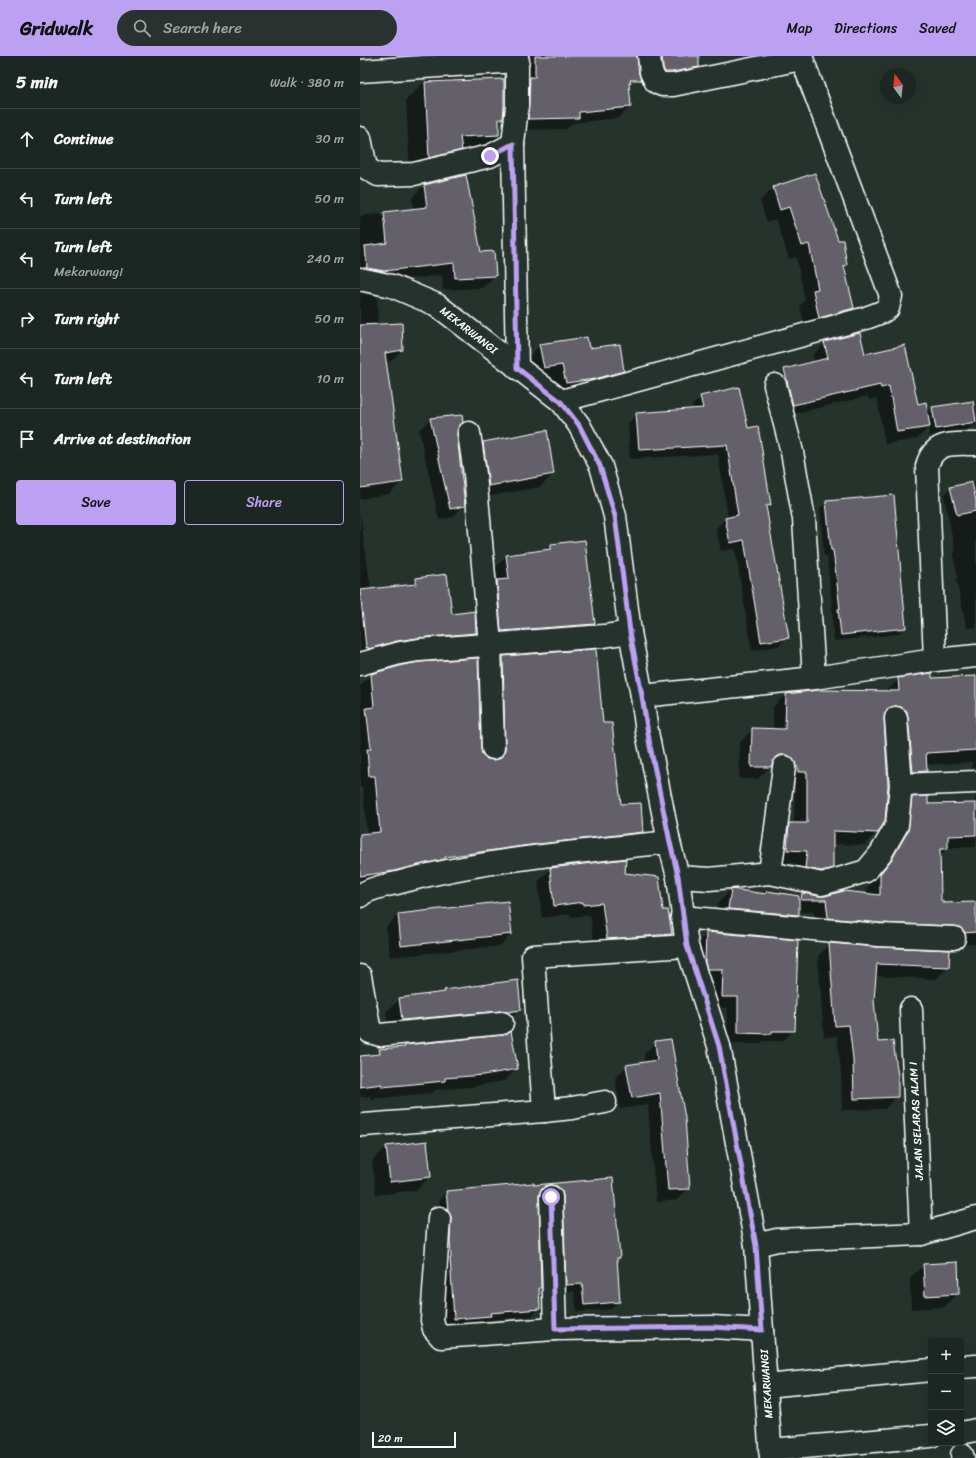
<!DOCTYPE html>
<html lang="en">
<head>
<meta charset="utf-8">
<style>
  :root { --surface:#1c2622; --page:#29322f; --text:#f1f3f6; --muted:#a0a5a5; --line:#3a4340; --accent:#bca0f2 }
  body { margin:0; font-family:Sriracha,sans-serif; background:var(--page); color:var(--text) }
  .controls { position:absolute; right:12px; bottom:12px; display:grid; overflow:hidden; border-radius:4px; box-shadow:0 4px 16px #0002 }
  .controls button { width:36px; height:36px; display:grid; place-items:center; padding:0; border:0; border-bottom:1px solid var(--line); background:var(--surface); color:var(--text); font:20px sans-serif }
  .compass { position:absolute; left:520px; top:12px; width:36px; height:36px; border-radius:50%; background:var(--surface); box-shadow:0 4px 16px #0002; rotate:345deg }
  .scale { position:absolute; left:12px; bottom:10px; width:84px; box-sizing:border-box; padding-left:4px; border:2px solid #fff; border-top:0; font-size:11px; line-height:14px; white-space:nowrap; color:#fff; -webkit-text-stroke:3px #26332d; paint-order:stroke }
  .stop { position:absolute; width:12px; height:12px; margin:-9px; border:3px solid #bca0f2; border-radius:50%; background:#fff }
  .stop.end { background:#bca0f2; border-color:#fff; box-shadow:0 1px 4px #0008 }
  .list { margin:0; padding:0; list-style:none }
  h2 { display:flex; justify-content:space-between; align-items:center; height:52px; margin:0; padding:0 16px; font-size:17px }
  h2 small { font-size:13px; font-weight:400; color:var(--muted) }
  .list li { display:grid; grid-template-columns:26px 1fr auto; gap:12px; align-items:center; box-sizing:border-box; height:60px; padding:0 16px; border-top:1px solid var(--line) }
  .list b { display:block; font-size:15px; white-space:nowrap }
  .list p { margin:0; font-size:13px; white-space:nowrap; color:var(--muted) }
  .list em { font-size:13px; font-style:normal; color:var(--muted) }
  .actions { display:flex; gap:8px; padding:12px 16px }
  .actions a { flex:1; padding:9px 0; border:1px solid var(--accent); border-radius:4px; text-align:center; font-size:14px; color:var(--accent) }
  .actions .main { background:var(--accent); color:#111 }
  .icon { flex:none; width:22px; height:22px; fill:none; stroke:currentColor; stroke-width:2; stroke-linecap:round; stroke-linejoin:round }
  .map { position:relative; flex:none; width:616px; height:1402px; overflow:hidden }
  header { display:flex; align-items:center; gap:24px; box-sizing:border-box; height:56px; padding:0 20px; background:var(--accent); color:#111 }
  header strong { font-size:19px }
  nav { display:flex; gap:22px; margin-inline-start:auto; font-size:14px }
  .search { width:280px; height:36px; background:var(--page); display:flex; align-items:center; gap:10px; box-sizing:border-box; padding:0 14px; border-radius:22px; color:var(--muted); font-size:15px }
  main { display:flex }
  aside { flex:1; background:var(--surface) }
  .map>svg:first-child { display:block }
  .shadow { fill:#0007; fill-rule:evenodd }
  .building { fill:#64606b; stroke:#fff }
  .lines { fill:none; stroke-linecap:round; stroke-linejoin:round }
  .minor-casing { stroke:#fff; stroke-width:25 }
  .minor { stroke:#26332d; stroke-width:22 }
  .route { stroke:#bca0f2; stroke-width:5 }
  .labels { text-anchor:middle; stroke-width:3.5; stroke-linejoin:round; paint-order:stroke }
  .street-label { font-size:11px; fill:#fff; stroke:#26332d }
</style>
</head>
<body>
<header>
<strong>Gridwalk</strong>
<div class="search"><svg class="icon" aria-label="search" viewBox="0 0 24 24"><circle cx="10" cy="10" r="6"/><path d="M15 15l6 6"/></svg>Search here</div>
<nav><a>Map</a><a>Directions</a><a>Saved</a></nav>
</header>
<main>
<aside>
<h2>5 min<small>Walk · 380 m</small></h2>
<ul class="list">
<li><svg class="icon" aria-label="ahead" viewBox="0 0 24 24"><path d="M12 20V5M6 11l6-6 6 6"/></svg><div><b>Continue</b></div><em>30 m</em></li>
<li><svg class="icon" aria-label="left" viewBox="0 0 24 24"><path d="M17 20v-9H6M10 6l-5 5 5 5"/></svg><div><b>Turn left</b></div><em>50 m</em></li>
<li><svg class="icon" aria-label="left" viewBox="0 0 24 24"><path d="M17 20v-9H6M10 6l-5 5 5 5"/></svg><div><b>Turn left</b><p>Mekarwangi</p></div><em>240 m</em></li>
<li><svg class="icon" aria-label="right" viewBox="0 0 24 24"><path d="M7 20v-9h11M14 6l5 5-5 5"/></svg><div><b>Turn right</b></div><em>50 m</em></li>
<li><svg class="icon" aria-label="left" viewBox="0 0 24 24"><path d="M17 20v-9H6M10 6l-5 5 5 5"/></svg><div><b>Turn left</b></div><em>10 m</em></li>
<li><svg class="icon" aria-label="arrive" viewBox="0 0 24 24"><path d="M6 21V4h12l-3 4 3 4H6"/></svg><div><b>Arrive at destination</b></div></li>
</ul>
<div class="actions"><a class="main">Save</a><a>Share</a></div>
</aside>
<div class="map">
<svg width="616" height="1402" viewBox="0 0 616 1402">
  <rect width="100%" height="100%" fill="#26332d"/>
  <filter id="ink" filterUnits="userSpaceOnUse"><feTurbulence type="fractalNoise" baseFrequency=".025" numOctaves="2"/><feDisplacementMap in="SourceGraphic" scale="8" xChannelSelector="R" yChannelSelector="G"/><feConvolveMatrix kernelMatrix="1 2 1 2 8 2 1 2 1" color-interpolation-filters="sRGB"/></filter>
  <g filter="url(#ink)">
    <g class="shadow">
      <polygon points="164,0 266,0 270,51 258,62 213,67 206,73 157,74"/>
      <polygon points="294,0 338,0 338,11 326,22 294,28"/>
      <polygon points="93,23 93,26 142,62 138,67 138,79 119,98 50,120 46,44 66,24"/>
      <polygon points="455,118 486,209 483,212 493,252 479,266 446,275 440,249 445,244 436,201 429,203 416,163 407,166 400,145 413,132"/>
      <polygon points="64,129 120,197 135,220 122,232 83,234 82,219 11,227 0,225 0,160 54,154 52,142"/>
      <polygon points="0,237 17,241 18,269 42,294 30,306 25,307 42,426 29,438 0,443"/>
      <polygon points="465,287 504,299 567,358 573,352 613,353 616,350 616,374 614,368 609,373 569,380 568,372 557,383 525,388 517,342 509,344 508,340 421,361 412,326 425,314 454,306 453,299"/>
      <polygon points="180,289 228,294 263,314 250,328 192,340 170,325 166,303"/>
      <polygon points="341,341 388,373 409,449 406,452 428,581 418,590 392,595 375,493 361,495 356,472 366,462 368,462 358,398 270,403 268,367 277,358 332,354 332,350"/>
      <polygon points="71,363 96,379 104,449 93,461 79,464 59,374"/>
      <polygon points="123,387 193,418 180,431 115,443 110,400"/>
      <polygon points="616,426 616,571 607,572 596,523 598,521 593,498 595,496 584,439 591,432"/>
      <polygon points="467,446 545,571 538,578 474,585 472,561 473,560 467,500 464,500 460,452"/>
      <polygon points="0,456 11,534 49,530 56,523 91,559 115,577 103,589 0,603"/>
      <polygon points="191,488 234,568 221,580 129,587 134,513 146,500 185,495"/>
      <path d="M143,601L242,668L260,750L282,776L270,788L0,830V779L7,778L3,732H0V654H1L0,630L11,619L120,693L121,699L126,704L134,705L131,614ZM11,626H13L16,656L14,657Z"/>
      <polygon points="616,621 616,738 613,732 612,706 565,709 566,715 553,728 529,663 523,662 517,776 504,789 472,788 472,811 459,824 433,824 435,807 415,807 417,780 430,768 434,768 435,729 426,729 418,713 412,711 410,711 398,723 379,723 380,686 393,673 413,674 413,651 426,638 525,636 539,623 571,623"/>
      <polygon points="616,739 616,791 587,792 579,801 580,846 582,848 616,847 616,888 592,889 455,874 454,856 438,856 438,859 424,872 355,866 357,848 371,834 405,838 407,836 439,841 442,838 459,841 508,839 507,832 519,817 536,789 540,755 553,742 567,749 614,747"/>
      <polygon points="191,813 264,818 302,855 311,878 298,891 235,895 230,859 211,861 210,858 182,862 178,825"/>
      <polygon points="147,846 151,878 140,890 30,901 26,871 38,859"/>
      <polygon points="347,877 434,974 423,985 403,985 400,988 367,988 368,952 352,951 352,923 337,923 336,888"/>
      <polygon points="470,888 517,892 589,895 588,911 576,923 515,920 513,944 517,987 537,1040 525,1053 482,1054 481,1015 477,980 464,981 458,900"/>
      <polygon points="85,935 160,953 147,967 29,977 26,956 40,943 82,937"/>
      <polygon points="296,986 329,1132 317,1144 296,1146 288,1049 260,1053 255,1022 267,1010 284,1007 284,998"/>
      <polygon points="45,990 157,1013 144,1025 109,1031 75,1034 72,1037 10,1043 10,1040 0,1041 0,1001 15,999 20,994 43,992"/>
      <polygon points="66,1086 70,1120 57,1134 16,1139 12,1105 26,1091"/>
      <polygon points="252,1123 259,1201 256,1204 259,1245 251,1253 217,1256 214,1235 199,1236 183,1136 178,1137 180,1231 178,1233 179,1253 172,1260 125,1264 122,1267 87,1270 83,1233 79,1144 87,1136 174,1130"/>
      <polygon points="564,1209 598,1237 584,1251 551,1253 550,1222"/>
    </g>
    <g class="building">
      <polygon points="175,0 277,0 279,18 281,24 270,24 271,27 269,27 271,51 219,56 219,62 168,63 170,21 175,21"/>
      <polygon points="302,0 339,0 339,11 312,16 305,16 303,12"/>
      <polygon points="144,23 144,49 143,63 139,63 139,79 100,81 102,94 69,102 65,26"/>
      <polygon points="455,117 478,184 483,184 487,209 484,210 494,252 459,262 453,234 458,233 449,188 442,190 429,151 420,154 413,131"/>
      <polygon points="106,119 121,196 134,195 136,220 95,222 94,207 24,215 7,212 5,190 27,187 24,156 67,151 64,129"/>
      <polygon points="42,267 43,294 25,297 43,426 0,432 0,269"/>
      <polygon points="500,277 505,298 545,289 558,348 566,346 570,371 537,376 529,330 521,332 520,329 433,349 424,313 468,302 464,286"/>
      <polygon points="227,281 229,292 260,288 264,315 235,323 206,327 202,309 184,312 179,288"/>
      <polygon points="379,331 388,372 398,370 411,449 406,450 429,582 401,586 384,484 370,487 365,462 378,459 367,389 279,394 276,357 343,352 340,340"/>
      <polygon points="613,345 616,366 576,373 572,351"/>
      <polygon points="102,359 103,366 98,372 97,379 105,450 90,453 70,362"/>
      <polygon points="187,374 194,418 129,430 123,386"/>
      <polygon points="612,426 616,445 616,455 597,459 590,431"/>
      <polygon points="534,439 546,572 481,579 478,553 480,553 473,494 471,494 466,445"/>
      <polygon points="225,484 235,568 141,575 137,524 149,523 146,499 191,493 191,488"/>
      <polygon points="87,518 92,558 115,555 116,577 57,582 37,585 8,593 8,591 6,592 0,534 56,528 56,522"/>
      <polygon points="236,593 243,667 252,667 261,748 281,747 283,776 170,789 85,801 85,803 34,815 0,820 0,778 20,776 15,720 9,720 7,693 11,693 6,652 14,651 11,618 43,609 60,606 118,602 121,693 122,698 127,703 134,704 139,703 144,698 145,692 143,600"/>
      <polygon points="572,617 572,622 616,620 616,694 566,697 567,715 553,716 548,661 547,655 541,651 535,650 529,652 525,657 524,663 528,729 525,765 518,777 473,775 473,812 461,815 445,812 447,795 427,794 429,767 447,767 447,716 438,716 438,711 436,711 435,706 431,701 425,699 420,699 414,703 411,711 391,711 392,672 425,673 426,638 459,634 539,635 538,622"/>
      <polygon points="568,740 568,748 616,747 616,779 588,780 588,793 580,793 581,845 583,845 583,847 616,846 616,876 605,877 601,872 594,870 519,867 468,862 466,844 441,844 442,837 459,840 465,840 484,835 520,839 520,818 532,803 548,775 552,741"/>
      <polygon points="266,803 265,817 299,821 303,854 308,854 312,878 247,883 242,847 223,849 223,846 194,850 190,812"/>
      <polygon points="371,833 406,838 407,835 439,840 439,859 368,853"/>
      <polygon points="148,845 152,878 41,890 38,858"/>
      <polygon points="346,876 438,884 435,975 412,975 412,978 378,977 378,941 362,941 363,913 347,913 345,907"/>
      <polygon points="469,887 517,891 590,894 589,911 517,908 514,944 518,986 533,985 538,1020 538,1041 494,1043 493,1003 489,969 475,970"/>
      <polygon points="158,924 161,954 148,956 141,955 42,964 39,942 85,936 84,934"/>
      <polygon points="151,975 158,1013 123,1019 85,1022 85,1025 22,1031 22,1028 0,1031 0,1000 20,998 19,993 45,991 45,989 143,979"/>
      <polygon points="311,983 325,1062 330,1133 308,1134 300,1037 272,1042 266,1009 297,1004 295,985"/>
      <polygon points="67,1085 71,1121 30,1126 26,1090"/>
      <polygon points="253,1122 260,1202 257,1202 260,1246 224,1249 222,1228 206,1229 203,1140 202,1135 197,1130 190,1129 185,1130 180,1135 179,1141 181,1232 179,1232 180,1253 130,1257 131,1260 94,1263 90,1202 91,1202 90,1185 91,1162 90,1157 88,1154 86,1135 174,1127 174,1129"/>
      <polygon points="598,1206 599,1238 565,1240 563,1208"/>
    </g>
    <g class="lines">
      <defs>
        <g id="minor">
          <polyline points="289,0 291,16 296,26 302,29 313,29 441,3"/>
          <polyline points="0,15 158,5"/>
          <polyline points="0,82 6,112 18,119 54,118 130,100 153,88"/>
          <polyline points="0,223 32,230 77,249 201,345 219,369 241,410 255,460 270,576 282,640 287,676 309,786 318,821 327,890 359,990 396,1189 411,1402"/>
          <polyline points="157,312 153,88 157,50 157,0"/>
          <polyline points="415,329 432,396 444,463 454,622"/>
          <polyline points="201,345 506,262 522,256 528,252 531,240 441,0"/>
          <polyline points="109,377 115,418 130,588 133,692"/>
          <path d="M575,604L567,410C574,384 594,388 616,388"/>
          <polyline points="0,608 40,597 59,594 244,580 270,576"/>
          <polyline points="282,640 454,622 575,604 616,600"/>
          <polyline points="536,662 541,729"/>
          <polyline points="410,817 424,711"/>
          <polyline points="318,821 349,823 410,817 462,828 506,815 521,797 537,769 541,729 616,726"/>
          <path d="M0,840C7,833 27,829 37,827C125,803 218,796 309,786"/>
          <polyline points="322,861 518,879 594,882"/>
          <polyline points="0,920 10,976 20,979 142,967"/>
          <polyline points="551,953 561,1178"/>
          <polyline points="184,1055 212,1052 245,1046"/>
          <polyline points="4,1069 184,1055 173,900 327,890"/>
          <polyline points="191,1141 195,1273"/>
          <polyline points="79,1162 72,1264 74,1273 81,1281 195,1273 352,1271 402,1274"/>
          <polyline points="396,1189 417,1184 561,1178 616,1162"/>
          <polyline points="601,1311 616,1310"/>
          <polyline points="406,1330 571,1314"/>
          <polyline points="601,1377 616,1374"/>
          <polyline points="410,1394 571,1380"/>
          <polyline points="602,1399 603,1402"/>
        </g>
      </defs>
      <use href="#minor" class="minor-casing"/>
      <use href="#minor" class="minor"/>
    </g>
  </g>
  <g class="lines" filter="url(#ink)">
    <polyline class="route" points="130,100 153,88 157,312 201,346 219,369 240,410 255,460 270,576 282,640 290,690 310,786 318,820 327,890 359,990 396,1190 402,1274 352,1271 195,1273 191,1141"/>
  </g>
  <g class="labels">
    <g class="street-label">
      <text transform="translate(109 274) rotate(38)" y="4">MEKARWANGI</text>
      <text transform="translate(556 1065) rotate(-93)" y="4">JALAN SELARAS ALAM I</text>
      <text transform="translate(406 1328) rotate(-94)" y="4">MEKARWANGI</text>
    </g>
  </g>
</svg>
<div class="controls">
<button>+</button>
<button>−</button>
<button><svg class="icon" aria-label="layers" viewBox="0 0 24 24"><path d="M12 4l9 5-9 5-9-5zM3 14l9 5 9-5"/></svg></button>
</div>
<svg class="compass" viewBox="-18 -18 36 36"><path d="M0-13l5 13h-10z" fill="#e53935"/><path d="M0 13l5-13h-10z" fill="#a0a5a5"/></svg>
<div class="scale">20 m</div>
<div class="stop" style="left:191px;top:1141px"></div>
<div class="stop end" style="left:130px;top:100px"></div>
</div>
</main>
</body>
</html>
